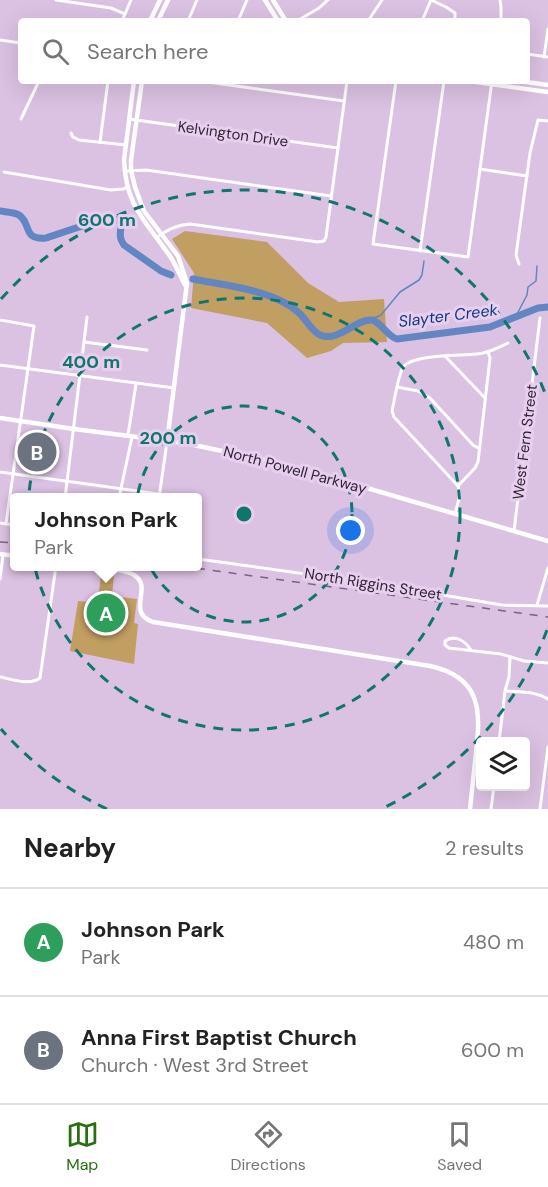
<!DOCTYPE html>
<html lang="en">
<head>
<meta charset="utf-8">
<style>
  :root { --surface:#fff; --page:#f6f6f6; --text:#222; --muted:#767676; --line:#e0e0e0; --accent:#276f0f }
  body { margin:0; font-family:"DM Sans",sans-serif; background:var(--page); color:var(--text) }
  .controls { position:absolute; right:18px; bottom:18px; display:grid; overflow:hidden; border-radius:6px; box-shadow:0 6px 24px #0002 }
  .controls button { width:54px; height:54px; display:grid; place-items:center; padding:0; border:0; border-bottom:2px solid var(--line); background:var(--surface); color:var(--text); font:30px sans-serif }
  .you { position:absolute; left:351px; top:531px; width:21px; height:21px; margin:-15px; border:4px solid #fff; border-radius:50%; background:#1a73e8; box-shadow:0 0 0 9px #1a73e833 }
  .badge { display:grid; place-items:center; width:39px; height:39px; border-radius:50%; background:var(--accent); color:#fff; font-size:20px; font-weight:700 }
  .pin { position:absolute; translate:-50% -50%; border:3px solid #fff; box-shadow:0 2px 6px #0006 }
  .popup { position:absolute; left:10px; top:493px; width:192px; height:78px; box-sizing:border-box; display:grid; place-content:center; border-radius:6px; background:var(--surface); filter:drop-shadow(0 2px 4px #0005); font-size:20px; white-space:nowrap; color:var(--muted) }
  .popup b { font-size:22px; color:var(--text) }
  .popup::after { content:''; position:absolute; left:50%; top:100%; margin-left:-12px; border:12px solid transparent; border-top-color:var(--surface) }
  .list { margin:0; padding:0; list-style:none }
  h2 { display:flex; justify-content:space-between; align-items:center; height:78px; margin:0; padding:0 24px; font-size:26px }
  h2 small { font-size:20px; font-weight:400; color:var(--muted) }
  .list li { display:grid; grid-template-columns:39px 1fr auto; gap:18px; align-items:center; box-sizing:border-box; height:108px; padding:0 24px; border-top:2px solid var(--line) }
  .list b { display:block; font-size:22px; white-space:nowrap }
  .list p { margin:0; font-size:20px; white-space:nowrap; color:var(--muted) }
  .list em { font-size:20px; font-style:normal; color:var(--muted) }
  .icon { flex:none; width:33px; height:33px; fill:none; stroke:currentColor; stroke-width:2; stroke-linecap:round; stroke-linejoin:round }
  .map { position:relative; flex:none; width:548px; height:809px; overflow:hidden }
  .search { position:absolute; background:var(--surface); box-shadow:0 6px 24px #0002; left:18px; right:18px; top:18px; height:66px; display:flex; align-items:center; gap:15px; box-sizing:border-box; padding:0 21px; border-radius:6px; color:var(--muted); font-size:22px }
  .sheet { height:294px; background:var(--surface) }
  nav { display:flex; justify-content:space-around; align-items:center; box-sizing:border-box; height:84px; border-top:2px solid var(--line); background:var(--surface); font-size:16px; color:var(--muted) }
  nav a { display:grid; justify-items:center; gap:3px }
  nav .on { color:var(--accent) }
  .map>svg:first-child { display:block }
  .green { fill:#c19e62 }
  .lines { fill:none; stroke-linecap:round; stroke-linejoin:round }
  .stream { stroke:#6286c2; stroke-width:1.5 }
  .river { stroke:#6286c2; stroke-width:7 }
  .street { stroke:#fff; stroke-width:3 }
  .secondary { stroke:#fff; stroke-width:4.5 }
  .primary { stroke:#fff; stroke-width:4.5 }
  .rail { stroke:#76667b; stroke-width:1.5; stroke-dasharray:8 8; stroke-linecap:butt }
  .ring { fill:none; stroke:#0f766e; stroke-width:3; stroke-dasharray:10 8 }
  .labels { text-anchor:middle; stroke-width:6; stroke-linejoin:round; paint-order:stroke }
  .street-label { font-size:15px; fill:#2f2532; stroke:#e8ceef }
  .water-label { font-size:16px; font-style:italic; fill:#0a397f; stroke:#e8ceef }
  .centre { fill:#0f766e; stroke:#e8ceef; stroke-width:3 }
  .ring-label { font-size:18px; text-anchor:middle; font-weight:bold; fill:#0f766e; stroke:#e8ceef; stroke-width:6; stroke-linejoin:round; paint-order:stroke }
</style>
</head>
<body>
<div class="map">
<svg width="548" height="809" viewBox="0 0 548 809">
  <rect width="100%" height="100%" fill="#dbc1e2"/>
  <g class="green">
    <polygon points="185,231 267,242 308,283 339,302 384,299 387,342 343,343 331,351 307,358 267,323 191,308 194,273 172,239"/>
    <polygon points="101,573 114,575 112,596 137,599 134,623 138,624 134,664 70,651 78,601 98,603"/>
  </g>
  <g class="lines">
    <g class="stream">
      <polyline points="516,316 527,295 528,287 536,281 537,266"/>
      <polyline points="370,320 381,315 400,292 419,280 422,275 424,261"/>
    </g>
    <g class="river">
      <path d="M0,211C6,212 14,212 19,215C32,224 22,240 46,238C59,234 109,215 118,220C120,221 120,222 121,223C121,234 118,236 124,245L161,271L171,275"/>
      <path d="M193,279C223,285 264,289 290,306C294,309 298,311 301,315C307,321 312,331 320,335C339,343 356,318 372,320C381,322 387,336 397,339L490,327L538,308L548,307"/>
    </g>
    <g class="street">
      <polyline points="56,0 111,8 125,14"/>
      <polyline points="431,0 446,7 455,13 455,21"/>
      <polyline points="500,0 501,7 501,21"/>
      <polyline points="122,21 131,0"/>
      <polyline points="188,21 197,0"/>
      <polyline points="238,21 247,0"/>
      <polyline points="297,21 319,8 328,0"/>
      <polyline points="368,21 382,0"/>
      <polyline points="422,21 431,0"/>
      <polyline points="0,40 21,43"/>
      <polyline points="527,54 548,57"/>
      <polyline points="544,57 548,29"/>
      <polyline points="200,81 344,101"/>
      <polyline points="396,81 373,244 468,257 492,81"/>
      <polyline points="21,119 39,81"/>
      <polyline points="129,119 338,148"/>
      <polyline points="71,133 73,137 79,140 126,145"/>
      <polyline points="100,142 108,81"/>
      <polyline points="480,169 527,176"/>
      <polyline points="125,171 146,170 331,196"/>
      <polyline points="4,172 111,190 123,189 128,187"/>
      <path d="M156,238C167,230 176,225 190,224L318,242L324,241L326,237L347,81"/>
      <polyline points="420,251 444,81"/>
      <polyline points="519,264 516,255 530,153 538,120 548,121"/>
      <polyline points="0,320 34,326 6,524"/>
      <polyline points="84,342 147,350"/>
      <polyline points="445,356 484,397"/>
      <polyline points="0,365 174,388"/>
      <polyline points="397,387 418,391 430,398 473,445 480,449"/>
      <polyline points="128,435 136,384"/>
      <polyline points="0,472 159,494"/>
      <path d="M458,486L394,417L392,411C394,403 399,370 404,366C416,354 461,356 477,354C488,353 498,348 508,343"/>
      <polyline points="65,498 87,317"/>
      <polyline points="119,498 132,437"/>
      <polyline points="159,498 167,442"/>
      <path d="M455,513C458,503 461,496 458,486L475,468L478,462L490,358L488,352"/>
      <polyline points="0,523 15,525"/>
      <polyline points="514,531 540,318"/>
      <polyline points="198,559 384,585 502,605 548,606"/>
      <polyline points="0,579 3,555"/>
      <polyline points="537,605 548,568"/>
      <path d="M471,650C465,641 455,634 445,641V645L449,648L501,654L524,661L548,663"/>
      <path d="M0,677C11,679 30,686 40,678L56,566"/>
      <path d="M506,691C521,692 535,691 548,699"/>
      <polyline points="499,742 505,691 509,677 510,657"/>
      <polyline points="491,809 494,786"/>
      <polyline points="540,809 548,747"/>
    </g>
    <g class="secondary">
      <polyline points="265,0 278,21"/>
      <polyline points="273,0 286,21"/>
      <polyline points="150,21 160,0"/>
      <polyline points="158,21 168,0"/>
      <path d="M134,81L124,160C126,205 143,218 167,252C175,262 179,274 185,285"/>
      <polyline points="142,81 131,160 131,170 135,187 144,211 178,256 187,283 167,442"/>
      <polyline points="469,81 548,92"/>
      <polyline points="519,81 548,85"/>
      <polyline points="0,554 15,556"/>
      <path d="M88,566C101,568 123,569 134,575C154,587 125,612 153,622L430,666C481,677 481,710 476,753C474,772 472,790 470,809"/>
    </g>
    <polyline class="primary" points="0,418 74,429 184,443 256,458 319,474 548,541"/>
    <g class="rail">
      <polyline points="0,542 15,543"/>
      <polyline points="181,566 548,617"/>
    </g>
  </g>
  <g class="ring">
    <circle cx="244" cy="514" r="108"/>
    <circle cx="244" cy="514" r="216"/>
    <path d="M547 630A325 325 0 0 1 381 809M107 809A325 325 0 0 1 1 729M1 299A325 325 0 0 1 547 398"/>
  </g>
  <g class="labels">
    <g class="street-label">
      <text transform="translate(233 134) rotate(8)" y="5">Kelvington Drive</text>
      <text transform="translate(525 442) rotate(-83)" y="5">West Fern Street</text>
      <text transform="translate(295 470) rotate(15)" y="5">North Powell Parkway</text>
      <text transform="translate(373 584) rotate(9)" y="5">North Riggins Street</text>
    </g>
    <g class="water-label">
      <text transform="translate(448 315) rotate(-7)" y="6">Slayter Creek</text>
    </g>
  </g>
  <circle cx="244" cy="514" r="9" class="centre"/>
  <g class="ring-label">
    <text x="107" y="226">600 m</text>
    <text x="91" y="368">400 m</text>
    <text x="168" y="444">200 m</text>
  </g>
</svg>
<div class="controls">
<button><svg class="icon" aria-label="layers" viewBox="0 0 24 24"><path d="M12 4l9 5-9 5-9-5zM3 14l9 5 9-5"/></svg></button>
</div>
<div class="you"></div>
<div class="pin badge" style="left:106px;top:613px;background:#2e9e5b">A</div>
<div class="popup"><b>Johnson Park</b>Park</div>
<div class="pin badge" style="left:37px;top:452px;background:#6b7280">B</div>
<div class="search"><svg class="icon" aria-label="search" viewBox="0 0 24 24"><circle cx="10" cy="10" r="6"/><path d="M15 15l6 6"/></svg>Search here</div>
</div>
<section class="sheet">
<h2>Nearby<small>2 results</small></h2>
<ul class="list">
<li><span class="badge" style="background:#2e9e5b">A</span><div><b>Johnson Park</b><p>Park</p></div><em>480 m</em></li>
<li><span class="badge" style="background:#6b7280">B</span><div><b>Anna First Baptist Church</b><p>Church · West 3rd Street</p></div><em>600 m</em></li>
</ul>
</section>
<nav>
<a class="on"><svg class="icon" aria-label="map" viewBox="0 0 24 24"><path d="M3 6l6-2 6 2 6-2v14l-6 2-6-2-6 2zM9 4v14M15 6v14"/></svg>Map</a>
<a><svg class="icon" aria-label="directions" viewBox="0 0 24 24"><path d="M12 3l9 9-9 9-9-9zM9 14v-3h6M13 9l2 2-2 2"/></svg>Directions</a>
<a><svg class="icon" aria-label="saved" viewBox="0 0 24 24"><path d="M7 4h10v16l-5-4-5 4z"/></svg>Saved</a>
</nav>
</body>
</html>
